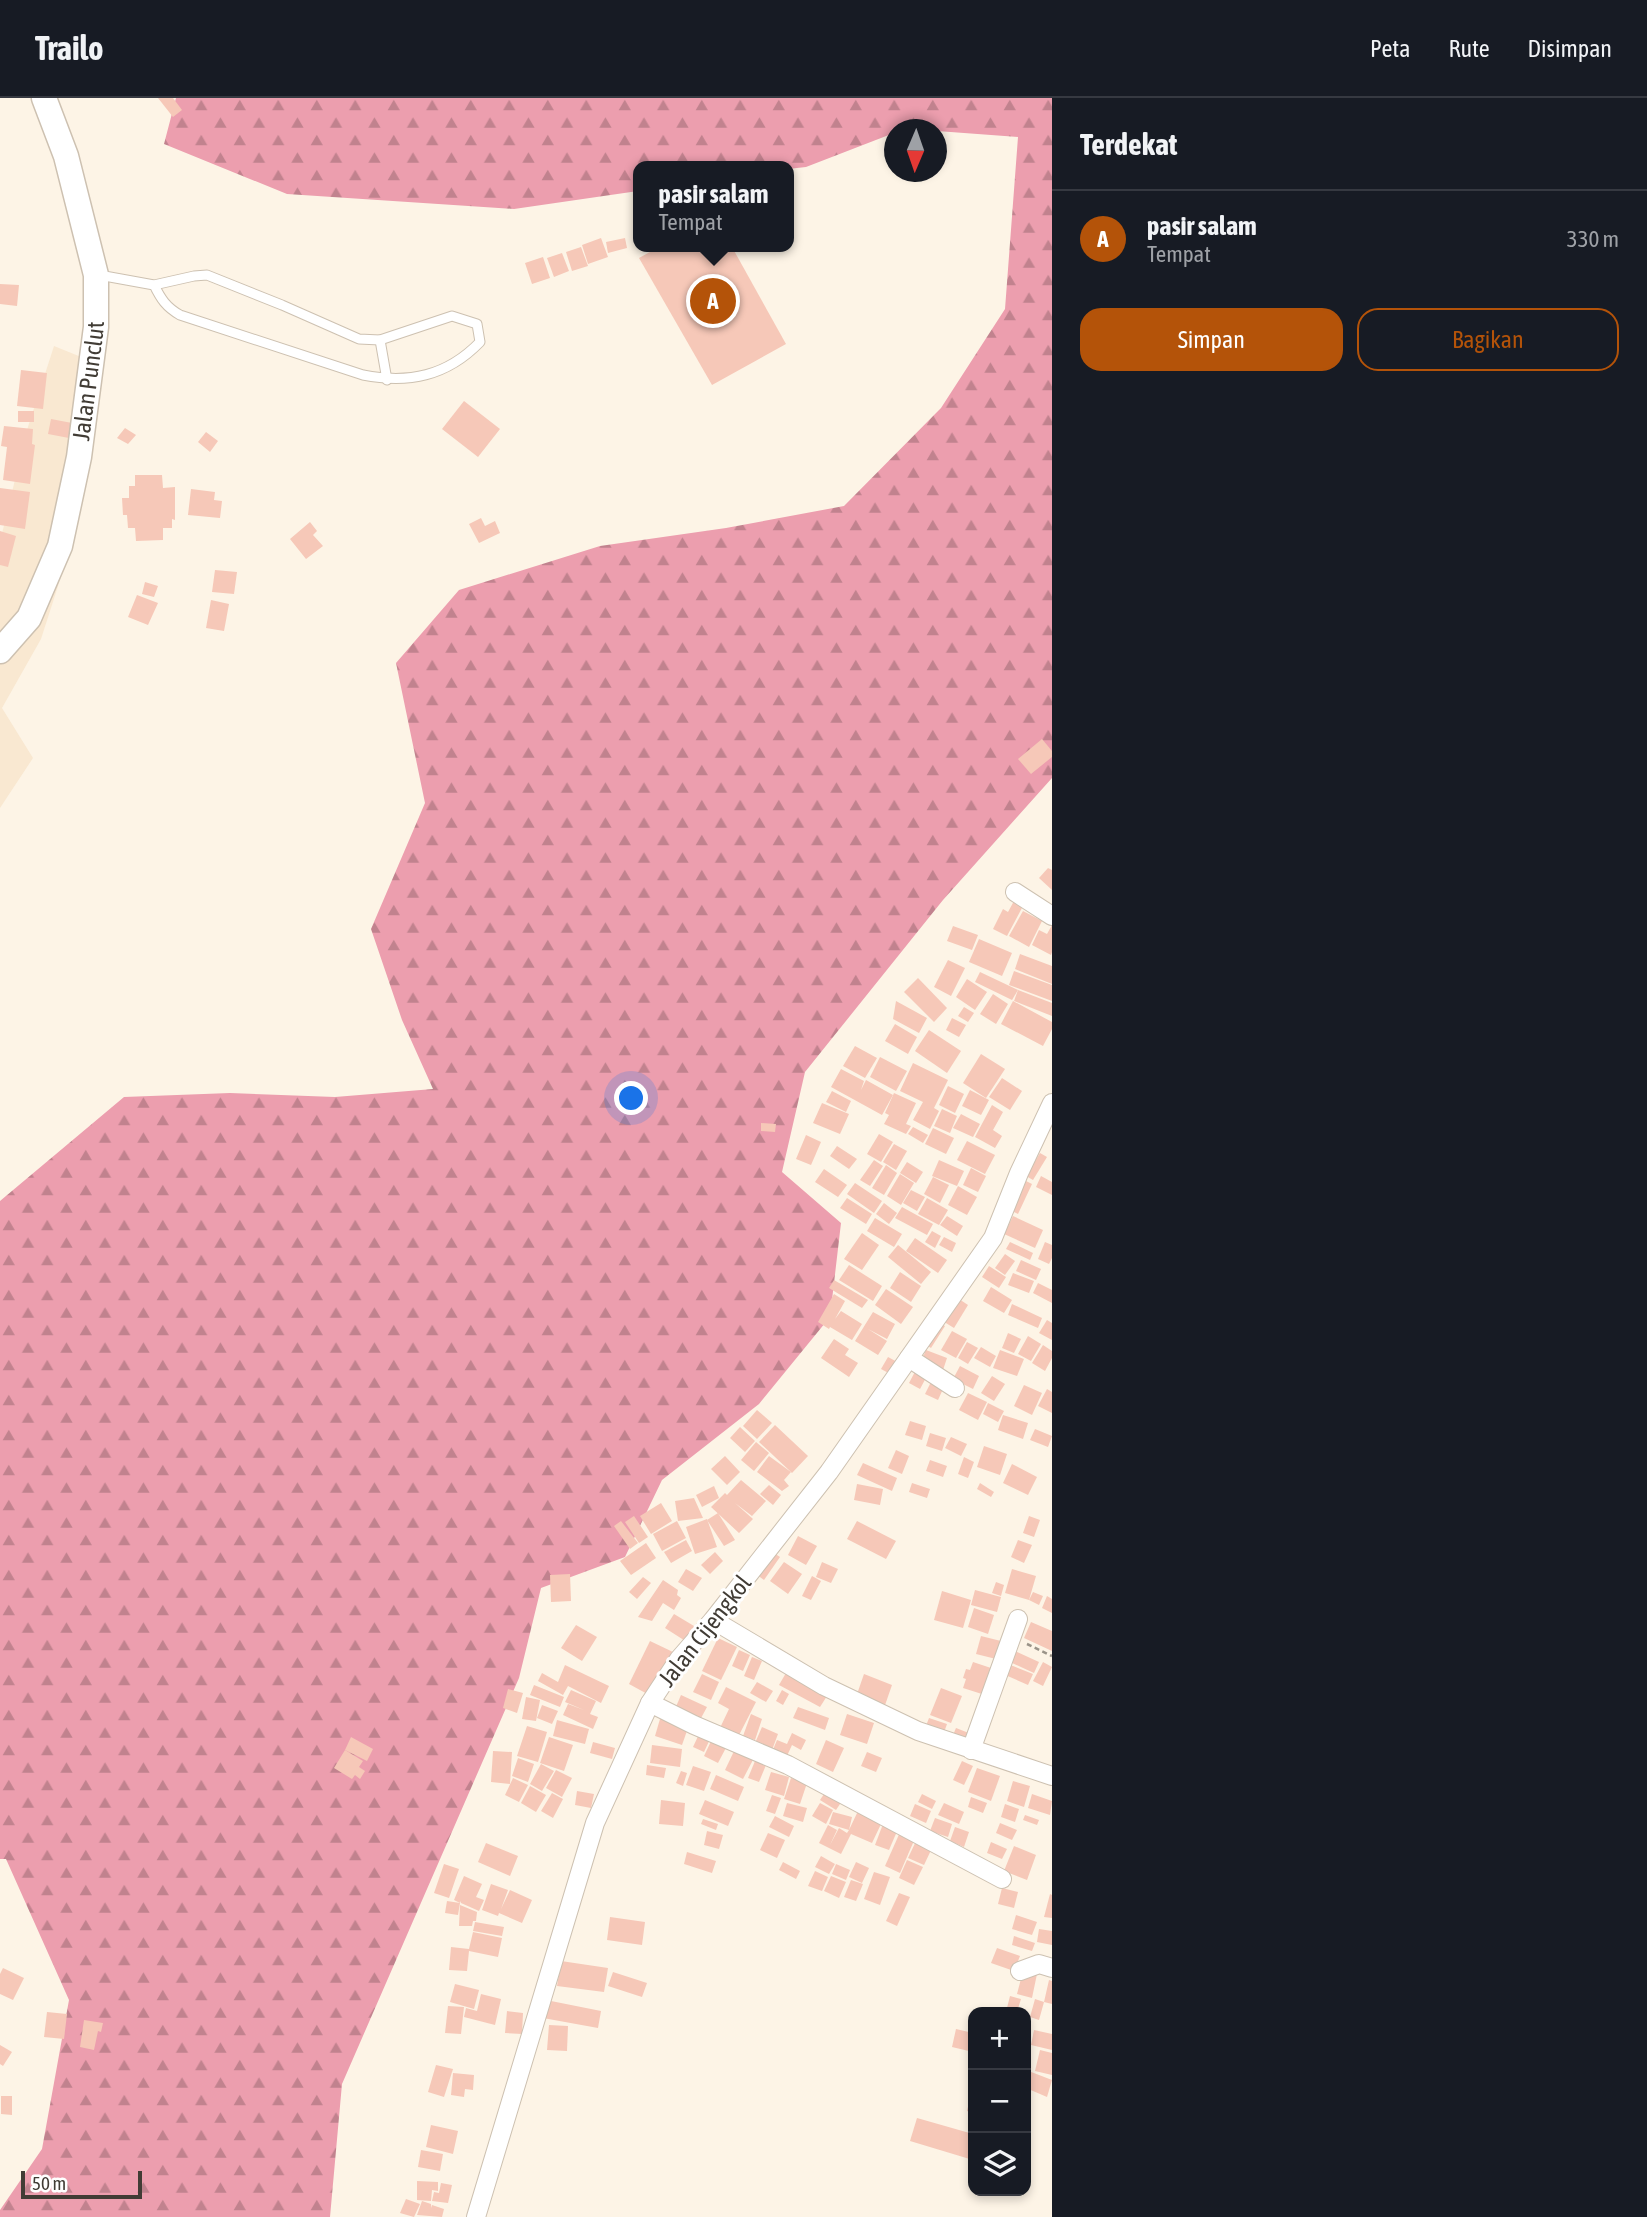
<!DOCTYPE html>
<html lang="id">
<head>
<meta charset="utf-8">
<style>
  :root { --surface:#171b24; --page:#242831; --text:#f1f3f6; --muted:#9ea1a6; --line:#363941; --accent:#b45309 }
  body { margin:0; font-family:"Asap Condensed",sans-serif; background:var(--page); color:var(--text) }
  .controls { position:absolute; right:21px; bottom:21px; display:grid; overflow:hidden; border-radius:14px; box-shadow:0 4px 10px #0003 }
  .controls button { width:63px; height:63px; display:grid; place-items:center; padding:0; border:0; border-bottom:2px solid var(--line); background:var(--surface); color:var(--text); font:35px sans-serif }
  .compass { position:absolute; left:884px; top:21px; width:63px; height:63px; border-radius:50%; background:var(--surface); box-shadow:0 4px 10px #0003; rotate:182deg }
  .scale { position:absolute; left:21px; bottom:18px; width:121px; box-sizing:border-box; padding-left:7px; border:4px solid #413c35; border-top:0; font-size:19px; line-height:24px; white-space:nowrap; color:#413c35; -webkit-text-stroke:5px #fff; paint-order:stroke }
  .you { position:absolute; left:632px; top:1001px; width:24px; height:24px; margin:-18px; border:5px solid #fff; border-radius:50%; background:#1a73e8; box-shadow:0 0 0 10px #1a73e833 }
  .badge { display:grid; place-items:center; width:46px; height:46px; border-radius:50%; background:var(--accent); color:#fff; font-size:23px; font-weight:700 }
  .pin { position:absolute; translate:-50% -50%; border:4px solid #fff; box-shadow:0 2px 7px #0006 }
  .popup { position:absolute; left:633px; top:63px; width:161px; height:91px; box-sizing:border-box; display:grid; place-content:center; border-radius:14px; background:var(--surface); filter:drop-shadow(0 2px 5px #0005); font-size:23px; white-space:nowrap; color:var(--muted) }
  .popup b { font-size:26px; color:var(--text) }
  .popup::after { content:''; position:absolute; left:50%; top:100%; margin-left:-14px; border:14px solid transparent; border-top-color:var(--surface) }
  .list { margin:0; padding:0; list-style:none }
  h2 { display:flex; justify-content:space-between; align-items:center; height:91px; margin:0; padding:0 28px; font-size:30px }
  h2 small { font-size:23px; font-weight:400; color:var(--muted) }
  .list li { display:grid; grid-template-columns:46px 1fr auto; gap:21px; align-items:center; box-sizing:border-box; height:98px; padding:0 28px; border-top:2px solid var(--line) }
  .list b { display:block; font-size:26px; white-space:nowrap }
  .list p { margin:0; font-size:23px; white-space:nowrap; color:var(--muted) }
  .list em { font-size:23px; font-style:normal; color:var(--muted) }
  .actions { display:flex; gap:14px; padding:21px 28px }
  .actions a { flex:1; padding:16px 0; border:2px solid var(--accent); border-radius:21px; text-align:center; font-size:24px; color:var(--accent) }
  .actions .main { background:var(--accent); color:#fff }
  .icon { flex:none; width:38px; height:38px; fill:none; stroke:currentColor; stroke-width:2; stroke-linecap:round; stroke-linejoin:round }
  .map { position:relative; flex:none; width:1052px; height:2119px; overflow:hidden }
  header { display:flex; align-items:center; gap:42px; box-sizing:border-box; height:98px; padding:0 35px; background:var(--surface); border-bottom:2px solid var(--line) }
  header strong { font-size:33px }
  nav { display:flex; gap:38px; margin-inline-start:auto; font-size:24px }
  main { display:flex }
  aside { flex:1; background:var(--surface) }
  .map>svg:first-child { display:block }
  .built { fill:#f9e8d1 }
  .forest { fill:url(#forest-firs) }
  .building { fill:#f6c8b8 }
  .lines { fill:none; stroke-linecap:round; stroke-linejoin:round }
  .lane-casing { stroke:#cdc1b1; stroke-width:11 }
  .street-casing { stroke:#cdc1b1; stroke-width:20 }
  .secondary-casing { stroke:#cdc1b1; stroke-width:27 }
  .path { stroke:#9a9388; stroke-width:2.5; stroke-dasharray:5 3.5; stroke-linecap:butt }
  .lane { stroke:#fff; stroke-width:9 }
  .street { stroke:#fff; stroke-width:18 }
  .secondary { stroke:#fff; stroke-width:24 }
  .labels { text-anchor:middle; stroke-width:6; stroke-linejoin:round; paint-order:stroke }
  .street-label { font-size:24px; fill:#413c35; stroke:#fff }
</style>
</head>
<body>
<header>
<strong>Trailo</strong>
<nav><a>Peta</a><a>Rute</a><a>Disimpan</a></nav>
</header>
<main>
<div class="map">
<svg width="1052" height="2119" viewBox="0 0 1052 2119">
  <defs>
    <pattern id="forest-firs" width="22" height="20" patternUnits="userSpaceOnUse" patternTransform="scale(1.75)"><rect width="22" height="20" fill="#ec9eae"/><path d="M5 1l3.5 6h-7zM16 11l3.5 6h-7z" fill="#c1828e"/></pattern>
  </defs>
  <rect width="100%" height="100%" fill="#fdf4e6"/>
  <polygon class="built" points="54,248 96,265 59,485 41,541 2,610 33,660 0,710 0,444 27,332"/>
  <polygon class="forest" points="176,0 1052,0 1052,680 943,802 805,974 782,1074 841,1125 830,1219 759,1306 662,1382 625,1459 541,1490 519,1580 342,1986 330,2119 0,2119 0,2112 42,2051 69,1902 6,1761 0,1761 0,1103 124,999 230,995 335,999 433,991 402,922 371,831 425,705 396,565 459,492 600,448 726,430 844,408 941,310 1005,211 1018,39 937,33 936,32 894,32 894,35 806,69 788,71 788,68 638,68 638,93 514,111 287,96 164,46"/>
  <g class="building">
    <polygon points="158,0 173,0 182,12 173,19"/>
    <polygon points="601,140 608,159 588,166 582,147"/>
    <polygon points="625,140 627,150 608,155 606,144"/>
    <polygon points="581,149 588,168 572,173 566,154"/>
    <polygon points="659,149 732,149 786,246 712,287 639,160"/>
    <polygon points="562,155 569,173 554,179 547,160"/>
    <polygon points="543,159 550,180 532,186 525,165"/>
    <polygon points="0,186 19,187 17,208 0,206"/>
    <polygon points="21,272 47,275 43,311 17,308"/>
    <polygon points="464,303 500,331 478,359 442,331"/>
    <rect x="18" y="313" width="16" height="11"/>
    <polygon points="51,321 72,325 69,340 48,336"/>
    <polygon points="4,328 33,331 32,346 35,347 30,386 3,382 7,349 1,348"/>
    <polygon points="125,330 136,337 128,346 117,340"/>
    <polygon points="206,334 218,343 210,354 198,344"/>
    <polygon points="135,377 162,377 163,390 175,389 175,422 172,421 172,430 163,430 163,442 136,443 135,430 128,430 127,417 123,417 122,400 129,400 129,388 135,388"/>
    <polygon points="0,390 30,394 25,431 0,427"/>
    <polygon points="191,391 215,394 214,402 222,403 220,420 188,417"/>
    <polygon points="481,420 485,428 495,423 500,435 479,445 469,426"/>
    <polygon points="310,424 317,433 313,437 323,448 306,461 290,441"/>
    <polygon points="0,433 16,438 8,469 0,467"/>
    <polygon points="215,472 237,474 234,496 212,494"/>
    <polygon points="145,484 158,488 154,499 142,496"/>
    <polygon points="137,497 158,505 148,527 128,519"/>
    <polygon points="211,502 229,506 224,533 206,530"/>
    <polygon points="1042,641 1052,653 1052,659 1031,676 1018,661"/>
    <polygon points="1048,770 1052,772 1052,792 1039,780"/>
    <polygon points="1014,803 1023,808 1007,838 993,831 1003,811 1008,814"/>
    <polygon points="1023,813 1042,823 1029,849 1009,838"/>
    <polygon points="1052,827 1052,854 1051,857 1032,847 1039,832 1047,836"/>
    <polygon points="953,828 978,837 972,852 947,843"/>
    <polygon points="979,841 1012,855 1002,878 969,864"/>
    <polygon points="1020,856 1052,868 1052,886 1015,871"/>
    <polygon points="948,862 965,870 951,898 934,889"/>
    <polygon points="1014,873 1052,887 1052,903 1009,887"/>
    <polygon points="980,874 1018,892 1012,902 975,884"/>
    <polygon points="918,880 947,910 934,924 904,894"/>
    <polygon points="967,881 987,894 975,912 956,899"/>
    <polygon points="1018,892 1052,905 1052,918 1014,903"/>
    <polygon points="993,896 1008,906 996,926 980,916"/>
    <polygon points="896,903 927,920 919,935 893,921"/>
    <polygon points="1013,903 1052,924 1052,931 1043,948 1001,926"/>
    <polygon points="964,909 974,915 968,924 958,918"/>
    <polygon points="952,920 966,927 959,939 946,932"/>
    <polygon points="895,926 917,939 908,956 885,943"/>
    <polygon points="929,932 961,953 947,975 915,953"/>
    <polygon points="855,948 877,960 865,980 843,968"/>
    <polygon points="981,956 1005,971 986,1000 963,985"/>
    <polygon points="880,959 907,973 896,993 870,979"/>
    <polygon points="913,965 948,982 934,1010 939,1013 930,1031 913,1022 923,1004 900,993"/>
    <polygon points="841,971 864,983 861,992 866,982 893,997 882,1017 831,989"/>
    <polygon points="1002,980 1022,993 1010,1012 989,999"/>
    <polygon points="948,988 964,996 955,1015 939,1007"/>
    <polygon points="970,992 989,1002 981,1017 962,1008"/>
    <polygon points="832,993 851,1003 846,1014 826,1004"/>
    <polygon points="894,995 916,1005 906,1026 911,1028 906,1036 884,1026 889,1017 885,1015"/>
    <polygon points="822,1005 849,1016 840,1036 813,1025"/>
    <polygon points="992,1007 1003,1014 993,1032 1002,1038 995,1050 975,1039"/>
    <polygon points="942,1011 957,1018 950,1035 934,1028"/>
    <polygon points="961,1016 980,1026 973,1039 953,1030"/>
    <polygon points="761,1025 776,1026 775,1034 761,1033"/>
    <polygon points="913,1029 928,1037 923,1045 908,1036"/>
    <polygon points="933,1030 954,1040 946,1056 925,1046"/>
    <polygon points="879,1036 893,1044 881,1064 867,1056"/>
    <polygon points="806,1037 821,1044 811,1067 796,1061"/>
    <polygon points="967,1043 995,1057 985,1076 957,1062"/>
    <polygon points="894,1046 907,1053 896,1072 883,1064"/>
    <polygon points="837,1048 857,1061 849,1071 830,1058"/>
    <polygon points="1040,1055 1047,1059 1033,1082 1026,1078"/>
    <polygon points="874,1062 883,1068 870,1088 860,1082"/>
    <polygon points="939,1062 964,1073 957,1088 932,1078"/>
    <polygon points="907,1064 923,1074 916,1085 900,1075"/>
    <polygon points="886,1067 897,1075 884,1097 872,1090"/>
    <polygon points="971,1070 986,1078 978,1094 963,1087"/>
    <polygon points="824,1071 847,1087 838,1099 815,1084"/>
    <polygon points="900,1076 914,1085 901,1107 887,1098"/>
    <polygon points="1041,1078 1052,1084 1052,1097 1036,1089"/>
    <polygon points="933,1079 949,1087 940,1105 924,1096"/>
    <polygon points="1020,1080 1032,1086 1018,1116 1006,1110"/>
    <polygon points="855,1085 882,1103 874,1115 847,1096"/>
    <polygon points="958,1088 977,1099 967,1117 948,1107"/>
    <polygon points="911,1092 925,1099 917,1113 903,1105"/>
    <polygon points="847,1100 872,1116 866,1126 840,1110"/>
    <polygon points="927,1100 948,1112 939,1127 918,1116"/>
    <polygon points="884,1105 897,1115 889,1126 876,1116"/>
    <polygon points="902,1109 933,1126 927,1137 895,1120"/>
    <polygon points="947,1118 963,1128 957,1138 940,1127"/>
    <polygon points="1013,1118 1043,1132 1035,1150 1004,1136"/>
    <polygon points="875,1120 902,1136 894,1149 867,1133"/>
    <polygon points="932,1133 941,1138 935,1150 925,1144"/>
    <polygon points="862,1135 879,1147 862,1172 844,1161"/>
    <polygon points="944,1139 956,1145 952,1154 939,1147"/>
    <polygon points="915,1140 947,1162 938,1175 906,1153"/>
    <polygon points="1010,1144 1033,1155 1030,1162 1006,1151"/>
    <polygon points="1045,1144 1052,1147 1052,1160 1049,1166 1038,1161"/>
    <polygon points="898,1147 931,1174 921,1186 888,1159"/>
    <polygon points="1005,1156 1015,1163 1005,1177 995,1170"/>
    <polygon points="1021,1162 1041,1171 1036,1182 1016,1173"/>
    <polygon points="849,1167 882,1188 873,1203 839,1182"/>
    <polygon points="989,1168 1006,1179 999,1190 982,1179"/>
    <polygon points="900,1174 921,1188 911,1204 890,1190"/>
    <polygon points="1013,1175 1034,1183 1029,1195 1008,1187"/>
    <polygon points="834,1182 868,1202 862,1210 829,1190"/>
    <polygon points="1038,1185 1052,1192 1052,1205 1033,1195"/>
    <polygon points="991,1189 1012,1202 1004,1215 983,1203"/>
    <polygon points="886,1191 913,1209 901,1226 875,1207"/>
    <polygon points="834,1196 845,1203 835,1221 841,1213 862,1226 852,1242 830,1229 829,1231 818,1224"/>
    <polygon points="956,1199 968,1207 954,1230 941,1222"/>
    <polygon points="1012,1206 1042,1220 1038,1230 1008,1217"/>
    <polygon points="873,1214 895,1226 887,1241 868,1231 887,1243 878,1257 855,1243"/>
    <polygon points="1047,1222 1052,1225 1052,1242 1039,1235"/>
    <polygon points="936,1223 945,1228 931,1250 923,1245"/>
    <polygon points="952,1233 967,1241 956,1260 941,1252"/>
    <polygon points="1008,1235 1021,1241 1014,1255 1002,1250"/>
    <polygon points="1028,1238 1041,1246 1031,1263 1018,1256"/>
    <polygon points="834,1241 849,1251 845,1257 858,1265 849,1279 821,1260"/>
    <polygon points="967,1244 978,1250 968,1266 958,1260"/>
    <polygon points="1043,1247 1052,1253 1052,1260 1045,1273 1032,1265"/>
    <polygon points="981,1249 996,1258 990,1269 974,1260"/>
    <polygon points="926,1252 947,1260 942,1275 920,1266"/>
    <polygon points="1000,1252 1024,1261 1017,1278 993,1270"/>
    <polygon points="888,1259 901,1266 894,1278 881,1271"/>
    <polygon points="960,1268 979,1278 973,1291 953,1281"/>
    <polygon points="917,1270 928,1276 920,1291 909,1285"/>
    <polygon points="992,1278 1005,1286 994,1303 981,1295"/>
    <polygon points="931,1284 943,1291 938,1302 925,1296"/>
    <polygon points="1024,1287 1042,1295 1032,1317 1014,1308"/>
    <polygon points="1047,1291 1052,1294 1052,1315 1038,1308"/>
    <polygon points="968,1295 987,1304 978,1322 959,1312"/>
    <polygon points="988,1305 1004,1313 998,1324 983,1316"/>
    <polygon points="757,1312 772,1325 757,1341 743,1328"/>
    <polygon points="1003,1317 1028,1325 1023,1341 998,1332"/>
    <polygon points="910,1323 926,1328 922,1342 905,1337"/>
    <polygon points="775,1327 808,1358 792,1375 759,1344"/>
    <polygon points="740,1329 755,1343 745,1354 730,1340"/>
    <polygon points="1035,1331 1052,1338 1048,1349 1030,1342"/>
    <polygon points="930,1335 946,1340 942,1353 926,1348"/>
    <polygon points="951,1339 967,1346 961,1358 945,1350"/>
    <polygon points="756,1344 769,1355 754,1373 741,1362"/>
    <polygon points="984,1348 1007,1356 1000,1377 977,1369"/>
    <polygon points="896,1352 909,1358 902,1376 888,1370"/>
    <polygon points="725,1358 740,1374 727,1387 711,1371"/>
    <polygon points="769,1358 791,1374 784,1382 789,1388 782,1393 757,1374"/>
    <polygon points="964,1359 974,1364 968,1380 958,1376"/>
    <polygon points="930,1362 947,1368 943,1379 926,1373"/>
    <polygon points="863,1365 897,1380 892,1393 857,1377"/>
    <polygon points="1012,1366 1037,1379 1028,1397 1003,1385"/>
    <polygon points="741,1382 766,1403 752,1418 735,1405 753,1421 739,1435 711,1409 725,1395 727,1397"/>
    <polygon points="912,1385 930,1391 927,1400 909,1394"/>
    <polygon points="980,1385 994,1394 991,1399 977,1391"/>
    <polygon points="857,1386 883,1391 880,1407 854,1402"/>
    <polygon points="769,1387 781,1397 773,1407 760,1396"/>
    <polygon points="714,1388 719,1400 702,1409 696,1397"/>
    <polygon points="694,1400 703,1420 678,1423 675,1403"/>
    <polygon points="661,1405 672,1423 651,1436 640,1418"/>
    <polygon points="718,1415 735,1442 724,1448 707,1422"/>
    <polygon points="634,1418 648,1439 639,1445 625,1424"/>
    <polygon points="1029,1418 1040,1422 1034,1439 1023,1435"/>
    <polygon points="707,1421 717,1449 695,1456 686,1429"/>
    <polygon points="621,1423 638,1445 630,1451 614,1428"/>
    <polygon points="677,1423 686,1440 662,1453 653,1436"/>
    <polygon points="857,1423 896,1443 886,1461 847,1441"/>
    <polygon points="798,1438 817,1448 806,1467 788,1457"/>
    <polygon points="686,1442 692,1453 671,1465 664,1454"/>
    <polygon points="1018,1442 1032,1447 1024,1465 1011,1459"/>
    <polygon points="646,1445 656,1460 631,1477 620,1463"/>
    <polygon points="768,1451 780,1459 764,1482 753,1474"/>
    <polygon points="715,1454 723,1463 710,1476 701,1467"/>
    <polygon points="784,1464 802,1476 788,1496 770,1483"/>
    <polygon points="822,1464 838,1471 831,1485 816,1479"/>
    <polygon points="686,1471 702,1480 693,1493 678,1484"/>
    <polygon points="1012,1471 1036,1478 1029,1502 1005,1495"/>
    <polygon points="570,1476 571,1503 551,1504 550,1477"/>
    <polygon points="812,1478 821,1483 811,1502 802,1498"/>
    <polygon points="643,1479 651,1485 637,1501 629,1494"/>
    <polygon points="663,1482 678,1492 677,1497 681,1500 674,1512 663,1505 652,1523 638,1519"/>
    <polygon points="996,1484 1004,1487 1001,1498 992,1495"/>
    <polygon points="975,1492 1001,1499 997,1514 971,1507"/>
    <polygon points="942,1493 971,1502 963,1530 934,1522"/>
    <polygon points="1033,1494 1043,1498 1039,1507 1029,1502"/>
    <polygon points="1047,1498 1052,1501 1052,1515 1042,1510"/>
    <polygon points="974,1510 994,1517 988,1536 968,1529"/>
    <polygon points="674,1516 699,1531 690,1546 665,1530"/>
    <polygon points="1031,1524 1052,1533 1052,1553 1024,1540"/>
    <polygon points="576,1527 597,1539 582,1563 561,1550"/>
    <polygon points="981,1538 1001,1543 996,1561 976,1556"/>
    <polygon points="718,1540 737,1549 721,1582 702,1573"/>
    <polygon points="650,1543 673,1554 651,1598 629,1586"/>
    <polygon points="739,1552 750,1557 743,1573 732,1568"/>
    <polygon points="1015,1553 1039,1564 1034,1575 1010,1564"/>
    <polygon points="752,1559 762,1563 754,1582 744,1578"/>
    <polygon points="973,1564 994,1571 985,1597 963,1590 966,1581 963,1580 966,1571 970,1572"/>
    <polygon points="1043,1564 1052,1569 1043,1588 1033,1583"/>
    <polygon points="1008,1566 1033,1576 1028,1587 1003,1576"/>
    <polygon points="565,1567 609,1588 601,1605 568,1588 563,1597 538,1583 542,1575 558,1584"/>
    <polygon points="786,1575 827,1598 820,1609 779,1587"/>
    <polygon points="702,1576 719,1584 711,1602 693,1594"/>
    <polygon points="864,1576 892,1587 884,1610 856,1599"/>
    <polygon points="757,1584 773,1593 766,1604 750,1595"/>
    <polygon points="534,1587 564,1599 560,1609 530,1597"/>
    <polygon points="726,1589 756,1604 737,1641 719,1632 729,1611 718,1605"/>
    <polygon points="941,1590 962,1598 951,1625 930,1617"/>
    <polygon points="508,1591 523,1595 517,1615 503,1610"/>
    <polygon points="571,1592 596,1603 590,1616 598,1619 593,1631 563,1617 568,1606 584,1612 565,1604"/>
    <polygon points="782,1592 789,1596 783,1607 776,1603"/>
    <polygon points="681,1597 707,1609 700,1622 675,1611"/>
    <polygon points="526,1599 540,1602 536,1623 522,1621"/>
    <polygon points="542,1607 558,1613 552,1626 537,1620"/>
    <polygon points="798,1609 829,1620 825,1632 793,1620"/>
    <polygon points="751,1616 762,1621 755,1642 743,1638"/>
    <polygon points="847,1616 874,1625 867,1646 840,1637"/>
    <polygon points="929,1620 947,1626 942,1640 924,1633"/>
    <polygon points="660,1621 688,1630 682,1647 655,1638"/>
    <polygon points="557,1622 589,1631 585,1646 553,1638"/>
    <polygon points="527,1628 547,1634 538,1664 517,1658"/>
    <polygon points="762,1629 778,1636 772,1652 755,1645"/>
    <polygon points="956,1630 974,1637 968,1651 950,1644"/>
    <polygon points="700,1634 711,1639 704,1654 693,1649"/>
    <polygon points="792,1635 806,1642 801,1652 792,1647 786,1660 772,1654 777,1642 787,1646"/>
    <polygon points="351,1639 373,1651 367,1663 345,1652"/>
    <polygon points="549,1639 573,1647 564,1673 540,1665"/>
    <polygon points="713,1639 728,1646 718,1665 704,1658"/>
    <polygon points="826,1642 844,1650 833,1674 816,1666"/>
    <polygon points="593,1644 615,1650 612,1661 590,1655"/>
    <polygon points="652,1647 682,1651 680,1669 650,1665"/>
    <polygon points="736,1649 755,1658 743,1681 725,1672"/>
    <polygon points="345,1652 363,1663 359,1669 365,1673 360,1681 355,1677 352,1681 334,1670"/>
    <polygon points="493,1653 512,1654 510,1686 491,1684"/>
    <polygon points="867,1654 882,1660 876,1674 861,1668"/>
    <polygon points="518,1660 534,1666 528,1684 512,1678"/>
    <polygon points="755,1663 766,1667 759,1684 748,1680"/>
    <polygon points="962,1663 973,1668 964,1687 953,1682"/>
    <polygon points="541,1666 554,1673 542,1693 530,1686"/>
    <polygon points="647,1667 666,1670 664,1680 646,1677"/>
    <polygon points="693,1668 711,1674 704,1693 686,1687"/>
    <polygon points="977,1670 1000,1678 991,1703 968,1694"/>
    <polygon points="556,1672 572,1680 562,1699 546,1690"/>
    <polygon points="681,1673 687,1675 683,1688 676,1685"/>
    <polygon points="771,1674 789,1679 784,1698 765,1692"/>
    <polygon points="716,1677 744,1689 738,1703 710,1691"/>
    <polygon points="513,1680 528,1687 519,1704 505,1697"/>
    <polygon points="791,1680 807,1685 800,1706 784,1701"/>
    <polygon points="1013,1683 1030,1688 1024,1709 1007,1703"/>
    <polygon points="530,1688 546,1697 536,1714 521,1705"/>
    <polygon points="577,1693 594,1696 591,1710 575,1707"/>
    <polygon points="826,1693 842,1703 836,1712 820,1702"/>
    <polygon points="552,1695 563,1701 553,1720 541,1713"/>
    <polygon points="922,1696 936,1703 932,1711 918,1704"/>
    <polygon points="1032,1696 1052,1703 1050,1717 1028,1710"/>
    <polygon points="772,1697 781,1700 775,1716 766,1713"/>
    <polygon points="971,1699 987,1705 983,1715 968,1709"/>
    <polygon points="661,1702 685,1705 683,1728 659,1726"/>
    <polygon points="705,1702 734,1714 728,1728 699,1716"/>
    <polygon points="787,1705 807,1710 803,1724 783,1718"/>
    <polygon points="820,1705 833,1712 826,1726 812,1718"/>
    <polygon points="944,1705 964,1714 959,1726 938,1717"/>
    <polygon points="915,1706 931,1713 926,1725 910,1718"/>
    <polygon points="1005,1706 1019,1711 1015,1724 1001,1719"/>
    <polygon points="858,1713 882,1724 872,1745 851,1736 841,1756 819,1745 828,1727 837,1732 830,1747 839,1730 847,1735 849,1732 829,1726 833,1714 852,1719 849,1732"/>
    <polygon points="1025,1717 1039,1722 1037,1727 1023,1722"/>
    <polygon points="775,1718 794,1728 789,1739 769,1729"/>
    <polygon points="935,1720 952,1726 948,1739 930,1733"/>
    <polygon points="703,1721 718,1726 716,1732 701,1726"/>
    <polygon points="1000,1725 1017,1732 1012,1742 996,1735"/>
    <polygon points="883,1726 898,1731 889,1752 875,1747"/>
    <polygon points="955,1729 969,1734 964,1749 950,1743"/>
    <polygon points="901,1732 916,1738 900,1775 885,1768"/>
    <polygon points="707,1733 723,1737 719,1751 704,1747"/>
    <polygon points="768,1735 785,1742 777,1760 760,1752"/>
    <polygon points="917,1741 933,1748 924,1767 908,1760"/>
    <polygon points="991,1744 1007,1751 1002,1761 987,1755"/>
    <polygon points="486,1745 518,1758 510,1778 478,1764"/>
    <polygon points="1014,1748 1036,1757 1027,1782 1004,1773"/>
    <polygon points="687,1754 716,1763 712,1775 684,1766"/>
    <polygon points="821,1758 835,1766 829,1776 815,1769"/>
    <polygon points="907,1762 923,1769 914,1787 899,1780"/>
    <polygon points="783,1764 800,1773 796,1781 779,1772"/>
    <polygon points="856,1764 869,1770 862,1785 849,1779"/>
    <polygon points="444,1766 459,1771 449,1800 434,1795"/>
    <polygon points="836,1766 850,1772 846,1782 832,1776"/>
    <polygon points="815,1773 828,1779 822,1793 808,1788"/>
    <polygon points="874,1774 890,1779 880,1807 864,1801"/>
    <polygon points="464,1778 482,1786 476,1799 484,1802 479,1813 461,1805 461,1803 460,1805 454,1802"/>
    <polygon points="831,1778 846,1784 839,1800 824,1793"/>
    <polygon points="851,1782 863,1786 856,1803 844,1799"/>
    <polygon points="491,1786 508,1792 501,1811 510,1792 532,1802 522,1825 499,1815 498,1818 482,1812"/>
    <polygon points="1002,1790 1018,1794 1014,1810 998,1806"/>
    <polygon points="899,1795 910,1799 897,1828 886,1823"/>
    <polygon points="1050,1796 1052,1797 1052,1820 1044,1819"/>
    <polygon points="447,1803 460,1805 458,1817 445,1815"/>
    <polygon points="460,1807 477,1814 476,1823 473,1823 472,1828 459,1828"/>
    <polygon points="1016,1817 1037,1824 1032,1837 1012,1831"/>
    <polygon points="610,1819 645,1824 642,1847 607,1842"/>
    <polygon points="475,1824 504,1829 502,1838 473,1833"/>
    <polygon points="1039,1831 1052,1833 1052,1847 1037,1844"/>
    <polygon points="473,1834 502,1840 498,1859 469,1853 467,1873 449,1872 451,1849 469,1851"/>
    <polygon points="1014,1838 1035,1845 1032,1853 1012,1847"/>
    <polygon points="997,1850 1020,1858 1014,1873 991,1865"/>
    <polygon points="561,1863 608,1870 604,1894 557,1888"/>
    <polygon points="3,1870 24,1880 13,1902 0,1896 0,1876"/>
    <polygon points="1023,1873 1037,1876 1032,1900 1017,1896"/>
    <polygon points="613,1874 647,1885 642,1899 608,1888"/>
    <polygon points="1049,1882 1052,1883 1052,1906 1044,1904 1039,1922 1030,1919 1035,1901 1044,1904"/>
    <polygon points="455,1886 479,1892 474,1911 450,1904"/>
    <polygon points="481,1896 501,1901 495,1927 464,1919 466,1910 477,1913"/>
    <polygon points="1010,1898 1021,1901 1017,1914 1006,1914"/>
    <polygon points="546,1902 601,1913 598,1930 543,1920"/>
    <polygon points="448,1908 464,1909 461,1936 445,1935"/>
    <polygon points="507,1913 523,1915 522,1936 505,1935"/>
    <polygon points="47,1914 67,1916 64,1941 44,1939"/>
    <polygon points="84,1922 103,1925 101,1934 98,1933 94,1952 80,1949"/>
    <polygon points="549,1927 568,1928 567,1953 547,1952"/>
    <polygon points="956,1931 973,1935 973,1954 952,1949"/>
    <polygon points="1034,1932 1052,1936 1052,1952 1031,1947"/>
    <polygon points="0,1947 12,1954 3,1968 0,1966"/>
    <polygon points="1040,1952 1052,1955 1052,1977 1035,1973"/>
    <polygon points="436,1967 453,1971 444,1999 428,1994"/>
    <polygon points="1026,1972 1052,1982 1047,1999 1026,1990"/>
    <polygon points="453,1975 474,1977 473,1992 465,1991 464,1999 451,1997"/>
    <polygon points="972,1992 973,1992 973,2015 967,2013"/>
    <polygon points="1,1998 12,1998 12,2017 1,2016"/>
    <polygon points="917,2020 973,2036 973,2062 910,2043"/>
    <polygon points="431,2027 458,2033 453,2056 426,2049"/>
    <polygon points="421,2052 443,2056 440,2073 418,2069"/>
    <polygon points="417,2083 438,2084 438,2093 432,2092 431,2103 417,2102"/>
    <polygon points="441,2085 452,2087 448,2105 432,2103 434,2094 439,2095"/>
    <polygon points="406,2101 420,2106 414,2119 400,2115"/>
    <polygon points="422,2103 431,2106 431,2110 432,2107 444,2111 442,2119 417,2117"/>
  </g>
  <g class="lines">
    <defs>
      <g id="lane">
        <path d="M99,177L154,187L194,178L207,177L282,207L359,241L380,242L452,218L477,226L480,244C447,278 409,286 363,277L180,217C166,209 161,201 154,187"/>
        <polyline points="380,242 387,282"/>
      </g>
      <g id="street">
        <polyline points="1015,794 1052,818"/>
        <polyline points="909,1260 955,1290"/>
        <polyline points="713,1522 824,1588 918,1633 1052,1678"/>
        <polyline points="650,1605 694,1627 788,1667 1002,1781"/>
        <polyline points="971,1652 1018,1521"/>
        <polyline points="1020,1873 1039,1866 1052,1870"/>
        <polyline points="476,2119 595,1725 650,1605 679,1561 713,1522 829,1374 993,1140 1019,1075 1052,1005"/>
      </g>
      <g id="secondary">
        <path id="s1" d="M0,553L29,520L60,448L79,359L96,229V177L66,58L44,0"/>
      </g>
    </defs>
    <use href="#lane" class="lane-casing"/>
    <use href="#street" class="street-casing"/>
    <use href="#secondary" class="secondary-casing"/>
    <polyline class="path" points="1027,1546 1052,1558"/>
    <use href="#lane" class="lane"/>
    <use href="#street" class="street"/>
    <use href="#secondary" class="secondary"/>
  </g>
  <g class="labels">
    <g class="street-label">
      <text dy="8" stroke="none"><textPath href="#s1" startOffset="290">Jalan Punclut</textPath></text>
      <text transform="translate(705 1533) rotate(-52)" y="8">Jalan Cijengkol</text>
    </g>
  </g>
</svg>
<div class="controls">
<button>+</button>
<button>−</button>
<button><svg class="icon" aria-label="layers" viewBox="0 0 24 24"><path d="M12 4l9 5-9 5-9-5zM3 14l9 5 9-5"/></svg></button>
</div>
<svg class="compass" viewBox="-18 -18 36 36"><path d="M0-13l5 13h-10z" fill="#e53935"/><path d="M0 13l5-13h-10z" fill="#9ea1a6"/></svg>
<div class="scale">50 m</div>
<div class="you"></div>
<div class="pin badge" style="left:713px;top:203px">A</div>
<div class="popup"><b>pasir salam</b>Tempat</div>
</div>
<aside>
<h2>Terdekat<small></small></h2>
<ul class="list">
<li><span class="badge">A</span><div><b>pasir salam</b><p>Tempat</p></div><em>330 m</em></li>
</ul>
<div class="actions"><a class="main">Simpan</a><a>Bagikan</a></div>
</aside>
</main>
</body>
</html>
